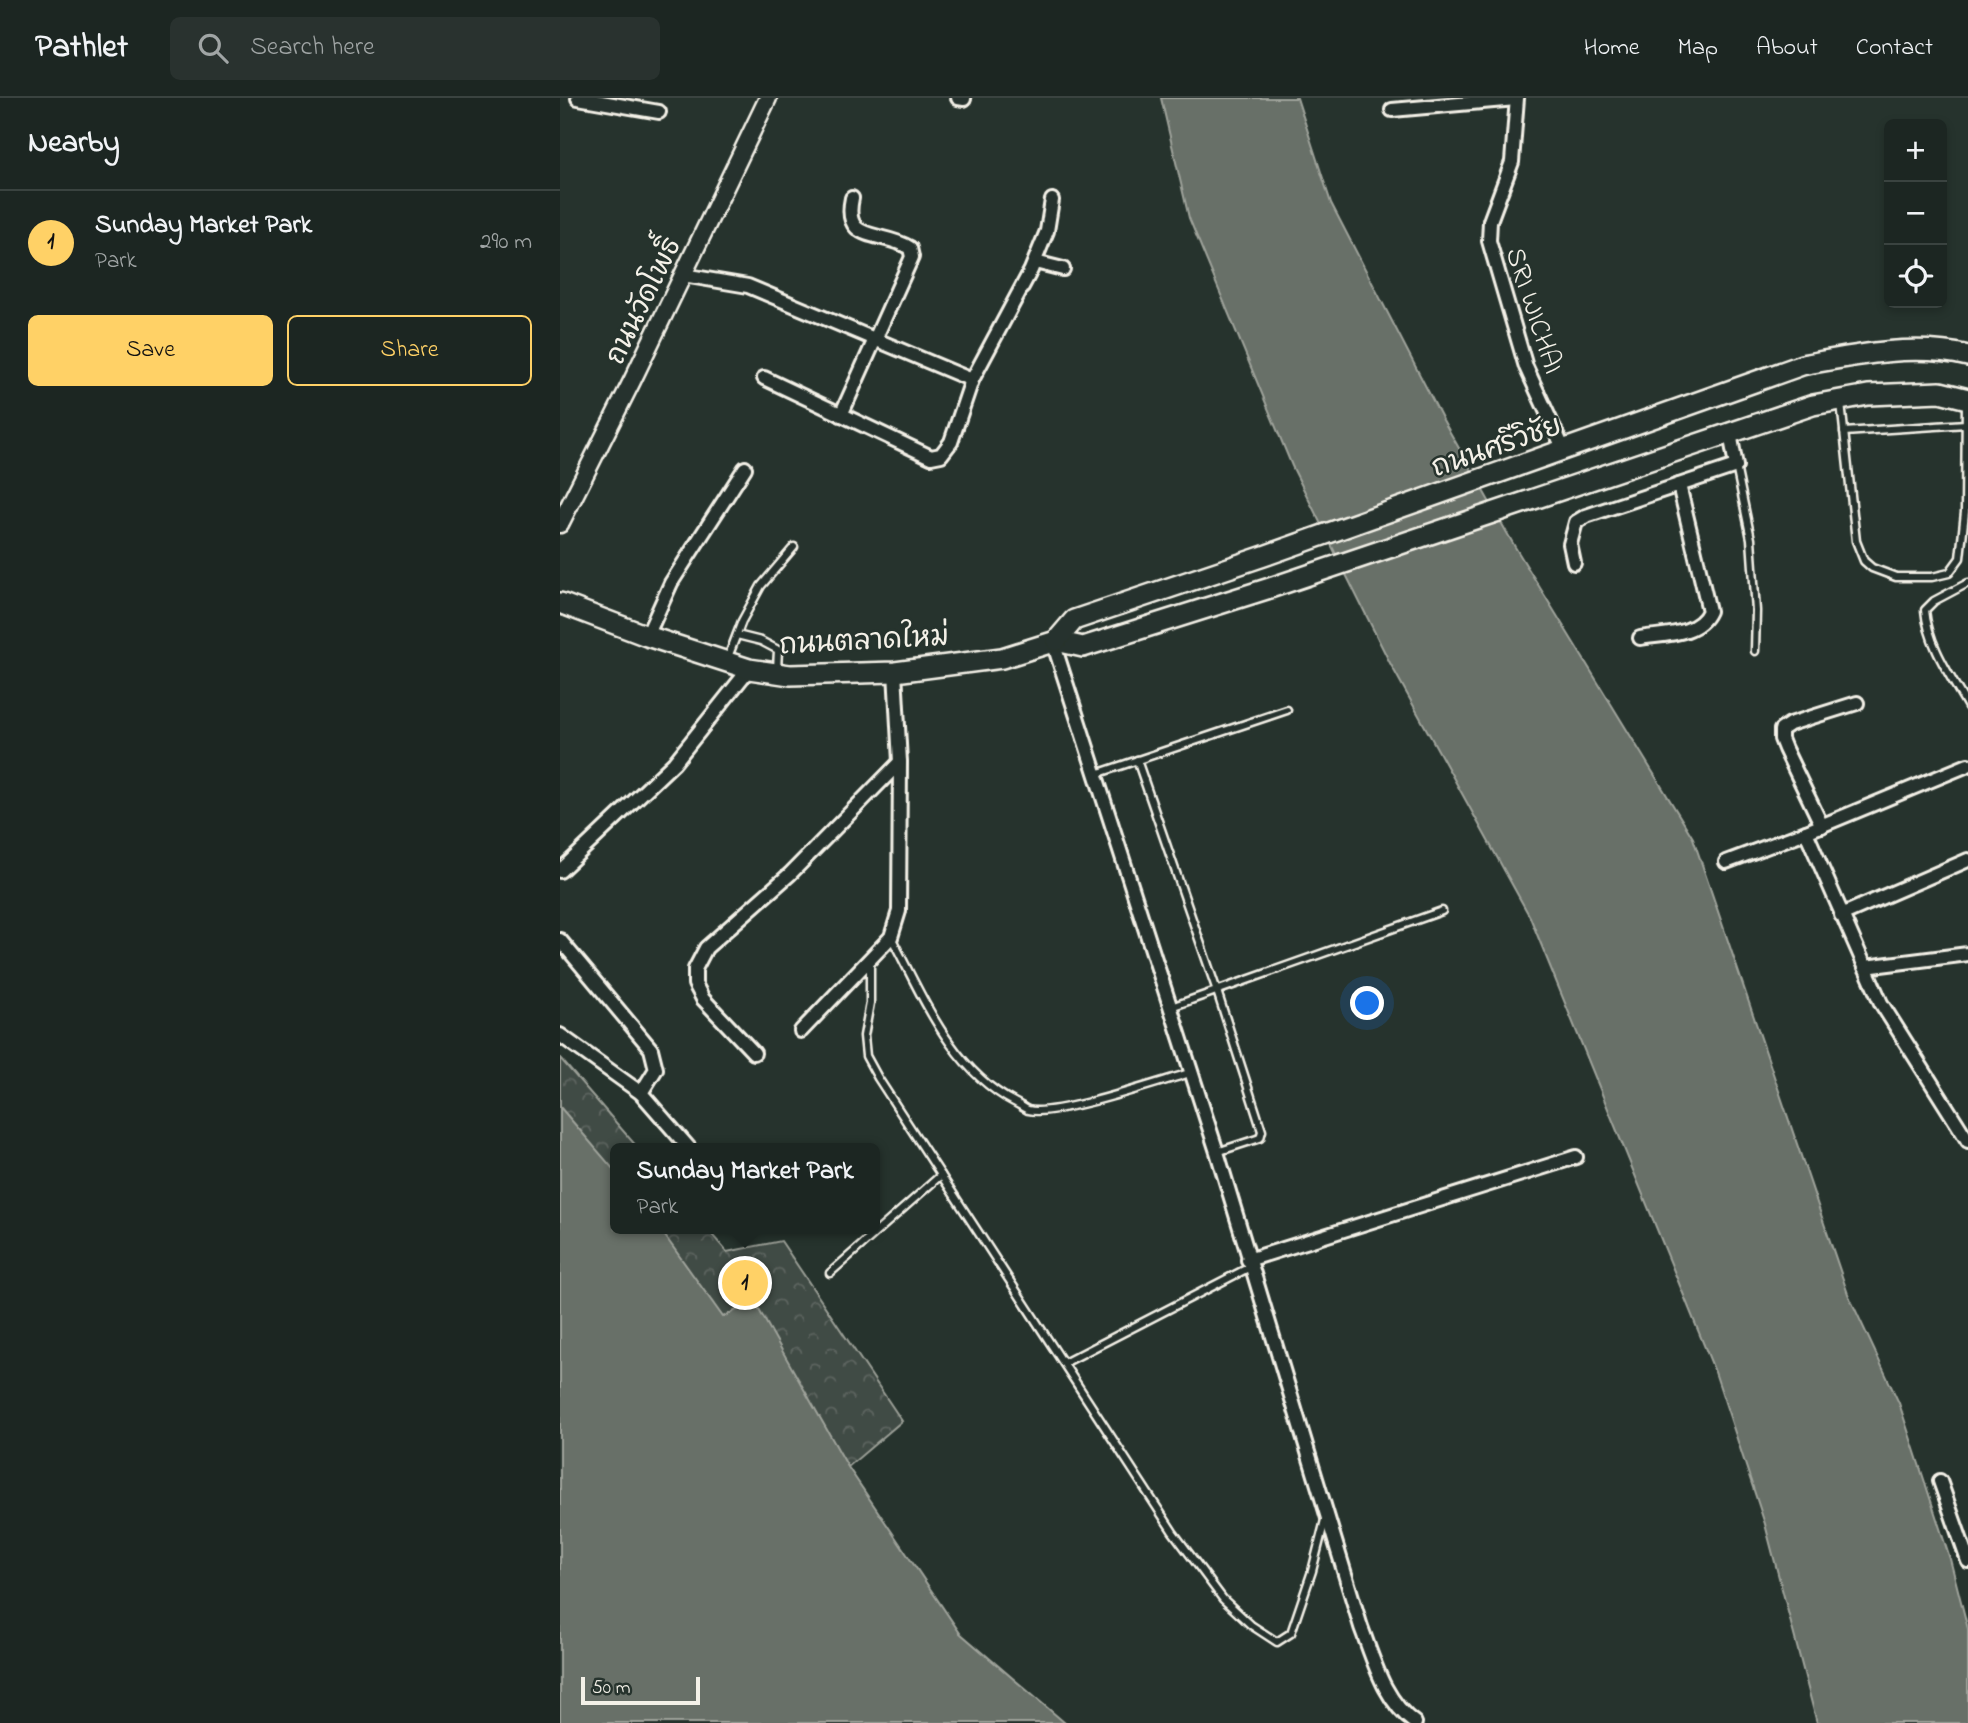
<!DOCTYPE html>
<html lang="en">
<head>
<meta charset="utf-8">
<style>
  :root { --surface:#1c2622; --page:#29322f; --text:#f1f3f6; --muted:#a0a5a5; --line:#3a4340; --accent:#ffd166 }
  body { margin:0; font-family:"Indie Flower","Playpen Sans Thai",sans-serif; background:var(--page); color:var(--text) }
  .controls { position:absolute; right:21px; top:21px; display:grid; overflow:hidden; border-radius:10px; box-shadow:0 4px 10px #0003 }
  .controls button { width:63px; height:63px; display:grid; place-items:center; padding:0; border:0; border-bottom:2px solid var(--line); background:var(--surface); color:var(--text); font:35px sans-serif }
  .scale { position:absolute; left:21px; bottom:18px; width:119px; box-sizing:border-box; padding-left:7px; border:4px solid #f4f1e8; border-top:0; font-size:19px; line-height:24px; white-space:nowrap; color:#f4f1e8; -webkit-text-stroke:5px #26332d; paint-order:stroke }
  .you { position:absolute; left:808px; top:906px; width:24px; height:24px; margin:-18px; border:5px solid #fff; border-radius:50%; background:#1a73e8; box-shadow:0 0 0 10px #1a73e833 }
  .badge { display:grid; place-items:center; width:46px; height:46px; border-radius:50%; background:var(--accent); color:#111; font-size:23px; font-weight:700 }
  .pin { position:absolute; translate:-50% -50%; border:4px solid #fff; box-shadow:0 2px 7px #0006 }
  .popup { position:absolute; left:50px; top:1045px; width:270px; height:91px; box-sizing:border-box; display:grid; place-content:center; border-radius:10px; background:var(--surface); filter:drop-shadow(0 2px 5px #0005); font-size:23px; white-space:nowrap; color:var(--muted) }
  .popup b { font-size:26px; color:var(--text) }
  .popup::after { content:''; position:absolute; left:50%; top:100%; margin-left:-14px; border:14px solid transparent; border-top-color:var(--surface) }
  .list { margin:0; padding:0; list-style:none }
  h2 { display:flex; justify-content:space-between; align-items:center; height:91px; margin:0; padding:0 28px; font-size:30px }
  h2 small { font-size:23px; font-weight:400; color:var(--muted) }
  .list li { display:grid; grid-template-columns:46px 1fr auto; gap:21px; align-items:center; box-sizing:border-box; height:105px; padding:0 28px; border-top:2px solid var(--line) }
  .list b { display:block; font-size:26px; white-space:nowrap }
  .list p { margin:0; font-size:23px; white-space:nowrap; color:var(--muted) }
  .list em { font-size:23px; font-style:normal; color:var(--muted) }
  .actions { display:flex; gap:14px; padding:21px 28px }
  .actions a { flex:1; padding:16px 0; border:2px solid var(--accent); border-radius:10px; text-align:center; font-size:24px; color:var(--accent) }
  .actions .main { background:var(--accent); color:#111 }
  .icon { flex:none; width:38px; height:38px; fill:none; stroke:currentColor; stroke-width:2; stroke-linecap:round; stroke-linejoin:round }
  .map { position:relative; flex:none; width:1408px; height:1625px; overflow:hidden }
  header { display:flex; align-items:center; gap:42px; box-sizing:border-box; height:98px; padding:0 35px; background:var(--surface); border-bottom:2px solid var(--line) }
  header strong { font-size:33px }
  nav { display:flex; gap:38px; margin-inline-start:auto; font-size:24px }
  .search { width:490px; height:63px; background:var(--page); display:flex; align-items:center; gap:18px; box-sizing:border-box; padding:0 24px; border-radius:10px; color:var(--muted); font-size:26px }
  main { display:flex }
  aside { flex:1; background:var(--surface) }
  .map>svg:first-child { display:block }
  .park { fill:url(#park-crowns); stroke:#9a9e96; stroke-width:2 }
  .water { fill:#676f68; stroke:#9fa39b; stroke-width:2 }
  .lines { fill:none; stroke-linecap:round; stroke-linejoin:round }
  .service-casing { stroke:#f4f1e8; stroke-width:11 }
  .minor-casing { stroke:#f4f1e8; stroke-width:18 }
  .tertiary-casing { stroke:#f4f1e8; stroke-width:21 }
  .primary-casing { stroke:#f4f1e8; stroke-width:24 }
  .service { stroke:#26332d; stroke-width:6 }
  .minor { stroke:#26332d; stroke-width:12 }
  .tertiary { stroke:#26332d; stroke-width:16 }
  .primary { stroke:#26332d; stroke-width:19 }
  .labels { text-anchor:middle; stroke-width:5; stroke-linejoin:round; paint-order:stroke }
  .street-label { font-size:28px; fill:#f4f1e8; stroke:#26332d }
</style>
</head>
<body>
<header>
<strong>Pathlet</strong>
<div class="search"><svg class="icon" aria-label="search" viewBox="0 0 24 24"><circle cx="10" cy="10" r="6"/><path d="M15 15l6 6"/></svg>Search here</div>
<nav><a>Home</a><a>Map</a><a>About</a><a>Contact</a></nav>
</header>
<main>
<aside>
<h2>Nearby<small></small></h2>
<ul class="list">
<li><span class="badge">1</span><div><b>Sunday Market Park</b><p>Park</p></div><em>290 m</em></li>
</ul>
<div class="actions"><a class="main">Save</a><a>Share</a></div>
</aside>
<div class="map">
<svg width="1408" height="1625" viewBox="0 0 1408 1625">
  <defs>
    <pattern id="park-crowns" width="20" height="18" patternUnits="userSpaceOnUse" patternTransform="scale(1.75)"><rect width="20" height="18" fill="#414b45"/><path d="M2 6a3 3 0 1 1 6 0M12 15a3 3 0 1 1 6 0" fill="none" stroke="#5d6560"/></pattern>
  </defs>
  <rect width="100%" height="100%" fill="#26332d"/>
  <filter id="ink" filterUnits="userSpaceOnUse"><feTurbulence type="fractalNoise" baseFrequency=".0143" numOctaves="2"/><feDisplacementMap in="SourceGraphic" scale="14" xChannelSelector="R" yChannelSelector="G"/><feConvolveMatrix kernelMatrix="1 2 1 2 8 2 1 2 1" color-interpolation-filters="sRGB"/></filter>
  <g filter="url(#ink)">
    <g class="park">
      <polygon points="0,960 78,1050 55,1050 55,1102 0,1031"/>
      <polygon points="78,1131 147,1131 167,1154 221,1143 342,1323 288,1369 159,1235"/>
    </g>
    <g class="water">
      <polygon points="601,0 737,0 771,105 883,322 955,449 1133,740 1288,1196 1339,1305 1390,1461 1408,1531 1408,1625 1257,1625 1205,1426 1155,1274 970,819 830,565 732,368 629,120"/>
      <polygon points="0,1009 55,1073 55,1131 100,1131 163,1219 194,1203 288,1369 400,1535 505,1625 0,1625"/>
    </g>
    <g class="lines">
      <defs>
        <g id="service">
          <polyline points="1281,305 1296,443 1304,463 1312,470 1336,479 1372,479 1389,475 1400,460 1405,414 1406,302"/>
          <polyline points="1284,334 1406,326"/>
          <polyline points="1176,368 1191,441 1196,513 1195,553"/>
          <path d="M1408,485L1374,503L1365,512C1368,547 1391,579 1408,609"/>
          <polyline points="177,537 201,543 218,552 217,572"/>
          <polyline points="167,562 182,523 201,488 234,449"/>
          <polyline points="577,662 657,893 702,1033 700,1040 657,1054"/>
          <polyline points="536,676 727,612"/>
          <path d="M331,839C363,899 391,971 454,1004C458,1006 464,1010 468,1012C495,1019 598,984 630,975"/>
          <polyline points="310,863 310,905 304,938 306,958 318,980 613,1434 663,1501 691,1527 717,1544 731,1535 752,1473 765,1422"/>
          <polyline points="611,909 882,813"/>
          <polyline points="270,1175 381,1077"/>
          <polyline points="504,1265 690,1169"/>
        </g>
        <g id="minor">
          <polyline points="18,0 99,14"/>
          <polyline points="398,0 404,1"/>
          <polyline points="957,0 952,64 930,123 929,143 966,269 1004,352"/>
          <polyline points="832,12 956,1"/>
          <polyline points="475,164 503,171"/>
          <polyline points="123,177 188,188 412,282"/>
          <polyline points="204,280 371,359 381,357 391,344 412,282 471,172 487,133 492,102"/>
          <path d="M281,317L352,159L350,150C321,132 282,146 292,100"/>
          <polyline points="1014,465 1010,446 1016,424 1026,418 1176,368 1170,335"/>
          <polyline points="87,538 111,485 185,370"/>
          <path d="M1080,540C1103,536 1138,538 1149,513L1119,387"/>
          <path d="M493,544L657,1054L801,1529C814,1563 824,1603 855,1625"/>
          <polyline points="1408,667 1246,734 1321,905 1408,1043"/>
          <polyline points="1262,728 1225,651 1221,641 1221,632 1230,626 1297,605"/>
          <polyline points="1166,764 1246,734"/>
          <polyline points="0,773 114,665 189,571"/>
          <polyline points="1281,817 1408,762"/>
          <polyline points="0,842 91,951 96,971 81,995 129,1050"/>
          <polyline points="1305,869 1408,856"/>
          <polyline points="241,933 331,839 339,813 340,664 335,574"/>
          <polyline points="0,937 81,995"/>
          <polyline points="194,955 143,901 135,886 135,871 146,850 230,776 340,664"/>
          <polyline points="688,1162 1016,1059"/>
          <polyline points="1380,1383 1408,1463"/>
        </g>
        <polyline id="tertiary" points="0,426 72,283 208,0"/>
        <g id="primary">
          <polyline points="0,505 87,538 189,571 230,577 335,574 442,560 496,543 523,549 710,490 1253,307 1308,297 1380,294 1408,301"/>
          <path d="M496,543L514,522L704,458L1242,267C1296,257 1354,245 1408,258"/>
        </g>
      </defs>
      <use href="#service" class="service-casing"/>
      <use href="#minor" class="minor-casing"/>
      <use href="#tertiary" class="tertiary-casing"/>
      <use href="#primary" class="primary-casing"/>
      <use href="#service" class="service"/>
      <use href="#minor" class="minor"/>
      <use href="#tertiary" class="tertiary"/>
      <use href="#primary" class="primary"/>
    </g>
  </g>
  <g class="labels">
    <g class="street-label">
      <text transform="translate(82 202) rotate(-64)" y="10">ถนนวัดโพธิ์</text>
      <text transform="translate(976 212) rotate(72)" y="10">SRI WICHAI</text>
      <text transform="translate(936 347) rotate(-19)" y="10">ถนนศรีวิชัย</text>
      <text transform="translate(304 541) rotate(-3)" y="10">ถนนตลาดใหม่</text>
    </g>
  </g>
</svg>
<div class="controls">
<button>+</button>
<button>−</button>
<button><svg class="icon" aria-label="locate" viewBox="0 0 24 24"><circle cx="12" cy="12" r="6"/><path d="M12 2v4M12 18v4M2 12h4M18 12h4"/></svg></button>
</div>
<div class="scale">50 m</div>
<div class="you"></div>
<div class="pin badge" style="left:185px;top:1185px">1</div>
<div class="popup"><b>Sunday Market Park</b>Park</div>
</div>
</main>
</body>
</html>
